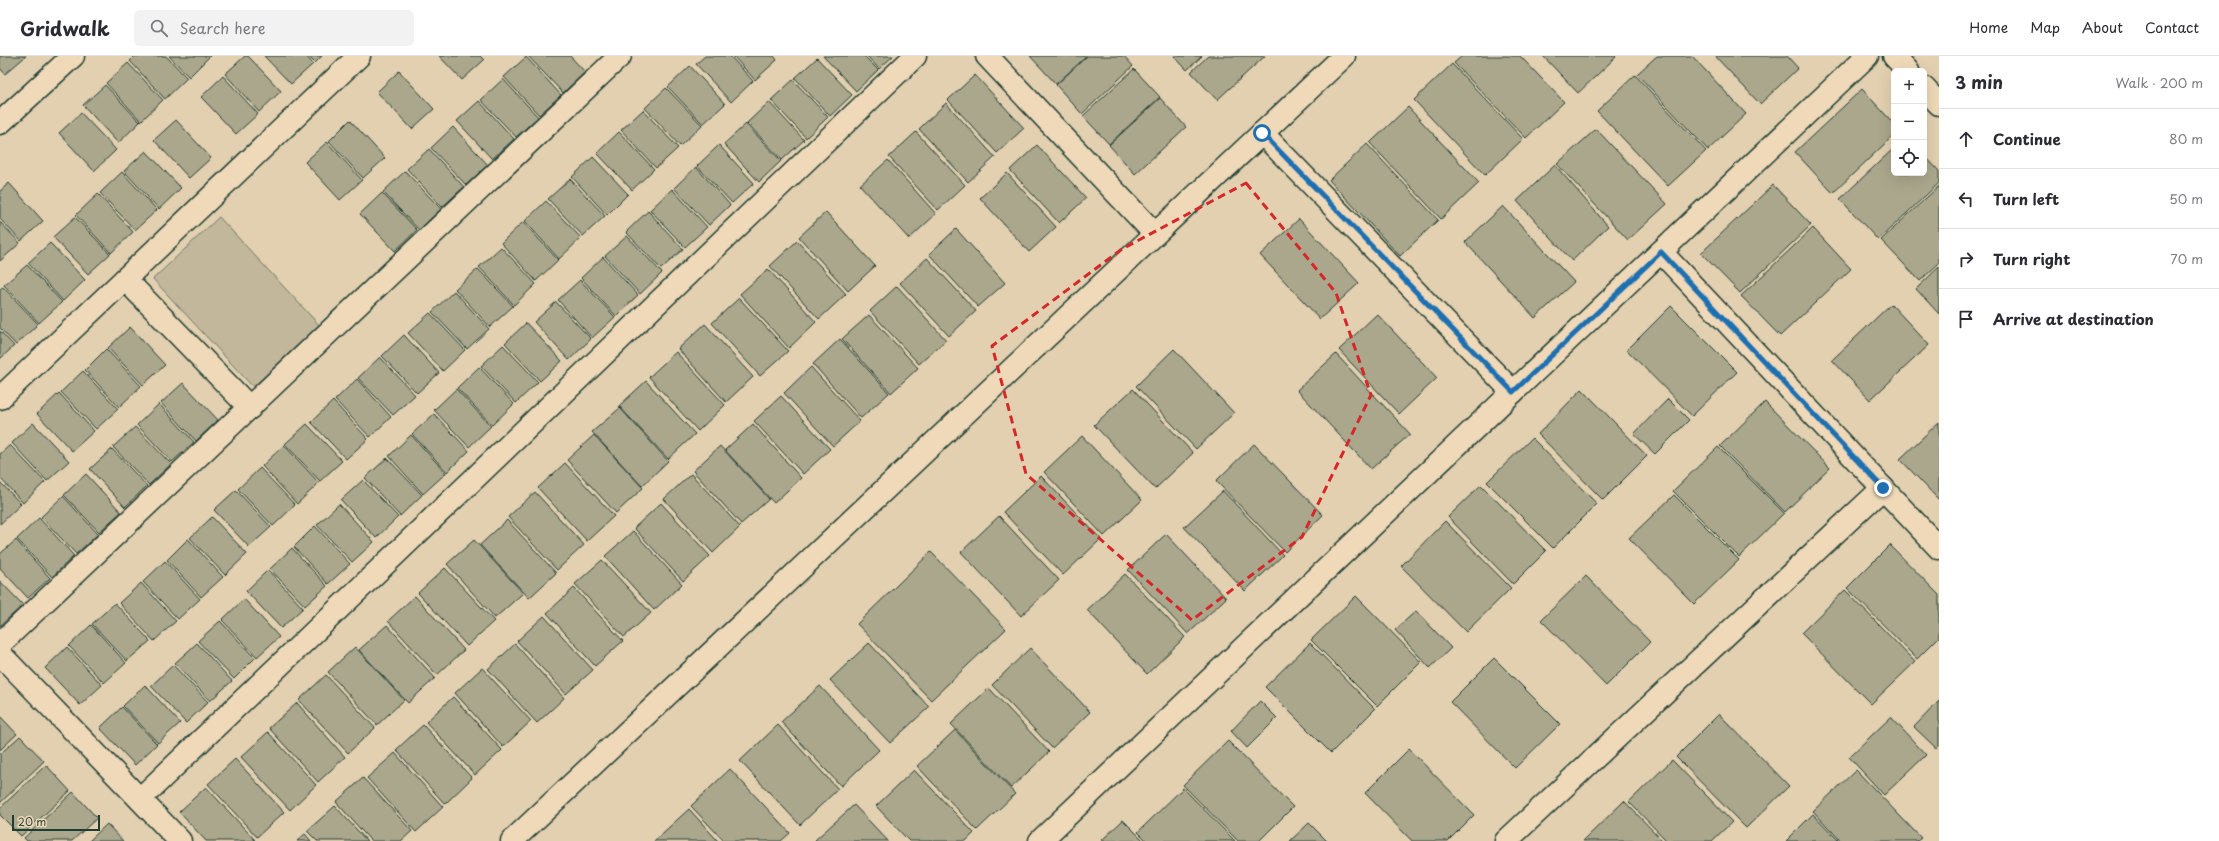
<!DOCTYPE html>
<html lang="en">
<head>
<meta charset="utf-8">
<style>
  :root { --surface:#fff; --page:#f2f2f3; --text:#2b2b33; --muted:#7c7c81; --line:#e1e1e2 }
  body { margin:0; font-family:"Playpen Sans",sans-serif; background:var(--page); color:var(--text) }
  .controls { position:absolute; right:12px; top:12px; display:grid; overflow:hidden; border-radius:6px; box-shadow:0 4px 16px #0002 }
  .controls button { width:36px; height:36px; display:grid; place-items:center; padding:0; border:0; border-bottom:1px solid var(--line); background:var(--surface); color:var(--text); font:20px sans-serif }
  .scale { position:absolute; left:12px; bottom:10px; width:88px; box-sizing:border-box; padding-left:4px; border:2px solid #1f3d34; border-top:0; font-size:11px; line-height:14px; white-space:nowrap; color:#1f3d34; -webkit-text-stroke:3px #efd9b8; paint-order:stroke }
  .stop { position:absolute; width:12px; height:12px; margin:-9px; border:3px solid #1f6fb2; border-radius:50%; background:#fff }
  .stop.end { background:#1f6fb2; border-color:#fff; box-shadow:0 1px 4px #0008 }
  .list { margin:0; padding:0; list-style:none }
  h2 { display:flex; justify-content:space-between; align-items:center; height:52px; margin:0; padding:0 16px; font-size:17px }
  h2 small { font-size:13px; font-weight:400; color:var(--muted) }
  .list li { display:grid; grid-template-columns:26px 1fr auto; gap:12px; align-items:center; box-sizing:border-box; height:60px; padding:0 16px; border-top:1px solid var(--line) }
  .list b { display:block; font-size:15px; white-space:nowrap }
  .list em { font-size:13px; font-style:normal; color:var(--muted) }
  .icon { flex:none; width:22px; height:22px; fill:none; stroke:currentColor; stroke-width:2; stroke-linecap:round; stroke-linejoin:round }
  .map { position:relative; flex:none; width:1939px; height:785px; overflow:hidden }
  header { display:flex; align-items:center; gap:24px; box-sizing:border-box; height:56px; padding:0 20px; background:var(--surface); border-bottom:1px solid var(--line) }
  header strong { font-size:19px }
  nav { display:flex; gap:22px; margin-inline-start:auto; font-size:14px }
  .search { width:280px; height:36px; background:var(--page); display:flex; align-items:center; gap:10px; box-sizing:border-box; padding:0 14px; border-radius:6px; color:var(--muted); font-size:15px }
  main { display:flex }
  aside { flex:1; background:var(--surface) }
  .map>svg:first-child { display:block }
  .green { fill:#c2b79b; stroke:#707a68 }
  .building { fill:#aba78d; stroke:#1f3d34 }
  .lines { fill:none; stroke-linecap:round; stroke-linejoin:round }
  .street-casing { stroke:#1f3d34; stroke-width:25 }
  .street { stroke:#efd9b8; stroke-width:22 }
  .route { stroke:#1f6fb2; stroke-width:5 }
  .marked { fill:none; stroke:#d62828; stroke-width:3; stroke-dasharray:8 5; stroke-linejoin:round }
</style>
</head>
<body>
<header>
<strong>Gridwalk</strong>
<div class="search"><svg class="icon" aria-label="search" viewBox="0 0 24 24"><circle cx="10" cy="10" r="6"/><path d="M15 15l6 6"/></svg>Search here</div>
<nav><a>Home</a><a>Map</a><a>About</a><a>Contact</a></nav>
</header>
<main>
<div class="map">
<svg width="1939" height="785" viewBox="0 0 1939 785">
  <rect width="100%" height="100%" fill="#e2d0b0"/>
  <filter id="ink" filterUnits="userSpaceOnUse"><feTurbulence type="fractalNoise" baseFrequency=".025" numOctaves="2"/><feDisplacementMap in="SourceGraphic" scale="8" xChannelSelector="R" yChannelSelector="G"/><feConvolveMatrix kernelMatrix="1 2 1 2 8 2 1 2 1" color-interpolation-filters="sRGB"/></filter>
  <g filter="url(#ink)">
    <polygon class="green" points="219,161 321,271 254,332 153,223"/>
    <g class="building">
      <polygon points="0,0 26,0 5,18 0,12"/>
      <polygon points="135,0 166,0 187,22 165,43 130,5"/>
      <polygon points="169,0 210,0 189,21"/>
      <polygon points="245,0 248,0 281,35 259,56 225,18"/>
      <polygon points="264,0 306,0 313,8 291,28"/>
      <polygon points="308,0 322,0 315,7"/>
      <polygon points="439,0 480,0 484,4 462,24"/>
      <polygon points="528,0 570,0 585,16 563,37"/>
      <polygon points="705,0 730,0 753,25 731,46 696,8"/>
      <polygon points="733,0 774,0 777,4 755,24"/>
      <polygon points="823,0 864,0 878,14 856,35"/>
      <polygon points="867,0 893,0 879,13"/>
      <polygon points="1030,0 1087,0 1056,28"/>
      <polygon points="1087,0 1124,0 1133,10 1082,58 1056,29"/>
      <polygon points="1174,0 1202,0 1187,14"/>
      <polygon points="1208,0 1265,0 1217,44 1191,16"/>
      <polygon points="1462,0 1520,0 1564,46 1526,82 1454,7"/>
      <polygon points="1543,0 1615,0 1616,1 1578,37"/>
      <polygon points="1657,0 1692,0 1746,58 1708,94 1637,18"/>
      <polygon points="1715,0 1787,0 1798,12 1760,48"/>
      <polygon points="526,1 561,39 539,59 504,21"/>
      <polygon points="817,2 852,39 830,60 795,22"/>
      <polygon points="128,7 163,44 141,65 106,27"/>
      <polygon points="1452,8 1523,83 1485,119 1414,44"/>
      <polygon points="690,10 725,48 703,68 668,31"/>
      <polygon points="1134,13 1160,41 1109,88 1083,60"/>
      <polygon points="399,15 434,53 412,73 377,36"/>
      <polygon points="975,19 1024,72 997,97 948,44"/>
      <polygon points="1635,19 1706,95 1668,130 1597,55"/>
      <polygon points="223,20 258,58 236,78 201,41"/>
      <polygon points="503,23 538,61 516,81 481,44"/>
      <polygon points="793,24 828,61 806,82 771,44"/>
      <polygon points="105,29 140,66 118,87 83,49"/>
      <polygon points="666,32 702,69 680,90 645,52"/>
      <polygon points="1862,33 1894,68 1894,79 1833,137 1795,96"/>
      <polygon points="1160,42 1186,71 1135,118 1109,89"/>
      <polygon points="479,45 514,83 492,103 457,65"/>
      <polygon points="769,46 804,84 782,104 747,67"/>
      <polygon points="946,47 995,101 968,126 919,73"/>
      <polygon points="1408,51 1479,127 1441,163 1370,87"/>
      <polygon points="643,54 678,92 656,112 621,74"/>
      <polygon points="81,57 116,94 94,115 59,77"/>
      <polygon points="176,64 211,102 189,122 154,84"/>
      <polygon points="350,64 385,102 363,122 329,85"/>
      <polygon points="746,68 781,105 759,126 724,88"/>
      <polygon points="453,71 488,109 466,129 431,92"/>
      <polygon points="1596,73 1667,148 1628,184 1557,108"/>
      <polygon points="619,76 654,113 632,134 597,97"/>
      <polygon points="916,76 965,129 938,154 889,101"/>
      <polygon points="327,86 362,124 340,144 305,106"/>
      <polygon points="1367,88 1438,164 1400,200 1329,124"/>
      <polygon points="719,89 754,127 732,147 697,110"/>
      <polygon points="1037,89 1086,142 1059,167 1010,114"/>
      <polygon points="1894,92 1894,117 1924,117 1924,99 1939,115 1939,127 1878,184 1840,143"/>
      <polygon points="429,93 464,131 442,151 407,113"/>
      <polygon points="146,95 181,132 159,153 124,115"/>
      <polygon points="593,101 628,138 607,159 572,121"/>
      <polygon points="888,104 936,158 909,183 860,129"/>
      <polygon points="1555,109 1608,170 1572,205 1517,145"/>
      <polygon points="696,111 730,149 709,169 674,132"/>
      <polygon points="405,115 441,153 419,174 383,136"/>
      <polygon points="122,116 157,154 135,174 100,137"/>
      <polygon points="1007,117 1056,171 1029,196 980,142"/>
      <polygon points="570,123 605,160 583,180 548,143"/>
      <polygon points="9,127 43,165 21,185 0,163 0,135"/>
      <polygon points="1773,129 1811,169 1740,237 1701,197"/>
      <polygon points="1939,130 1939,207 1920,225 1881,184"/>
      <polygon points="672,133 707,171 685,191 650,154"/>
      <polygon points="382,137 417,174 395,195 360,158"/>
      <polygon points="98,138 133,176 111,197 76,159"/>
      <polygon points="546,145 581,182 559,203 525,165"/>
      <polygon points="1503,150 1574,226 1535,262 1465,186"/>
      <polygon points="648,155 683,193 661,213 626,176"/>
      <polygon points="826,156 875,210 848,235 799,181"/>
      <polygon points="75,161 110,198 88,218 53,181"/>
      <polygon points="1299,163 1359,227 1320,263 1260,199"/>
      <polygon points="0,166 20,187 0,205"/>
      <polygon points="523,166 558,204 536,225 501,187"/>
      <polygon points="1813,172 1851,213 1780,280 1741,240"/>
      <polygon points="956,173 1005,227 978,251 929,198"/>
      <polygon points="627,180 662,217 640,238 605,200"/>
      <polygon points="797,185 846,238 819,263 770,210"/>
      <polygon points="50,187 85,224 63,245 28,207"/>
      <polygon points="501,191 536,228 514,249 479,211"/>
      <polygon points="603,201 638,239 616,260 581,222"/>
      <polygon points="927,202 976,255 949,280 900,227"/>
      <polygon points="27,209 62,246 39,267 4,229"/>
      <polygon points="1939,211 1939,258 1916,233"/>
      <polygon points="478,213 513,250 490,271 455,233"/>
      <polygon points="768,213 816,266 789,292 740,238"/>
      <polygon points="580,224 615,261 592,282 558,244"/>
      <polygon points="897,230 946,284 919,308 870,255"/>
      <polygon points="3,231 38,268 16,289 0,272 0,233"/>
      <polygon points="454,235 489,273 467,293 432,256"/>
      <polygon points="739,242 788,295 760,320 712,267"/>
      <polygon points="556,246 591,283 569,304 534,266"/>
      <polygon points="1891,248 1929,289 1870,344 1832,304"/>
      <polygon points="1671,250 1737,316 1692,360 1627,294"/>
      <polygon points="430,257 465,294 443,315 408,277"/>
      <polygon points="1377,258 1437,322 1399,358 1339,294"/>
      <polygon points="869,259 918,312 891,337 842,283"/>
      <polygon points="526,267 562,305 540,325 505,287"/>
      <polygon points="705,268 753,321 726,346 678,293"/>
      <polygon points="130,271 165,309 143,329 108,292"/>
      <polygon points="0,275 14,290 0,303"/>
      <polygon points="404,279 439,317 417,337 382,300"/>
      <polygon points="840,283 889,337 861,362 813,308"/>
      <polygon points="503,289 538,326 516,347 481,310"/>
      <polygon points="106,293 141,330 119,351 85,314"/>
      <polygon points="1174,293 1234,357 1196,393 1136,330"/>
      <polygon points="676,296 725,349 698,375 649,321"/>
      <polygon points="1336,298 1410,378 1371,413 1297,334"/>
      <polygon points="380,301 415,339 393,359 358,322"/>
      <polygon points="479,311 514,348 492,369 457,332"/>
      <polygon points="811,311 860,365 833,390 784,337"/>
      <polygon points="83,315 118,353 96,373 61,336"/>
      <polygon points="357,323 391,361 370,381 335,344"/>
      <polygon points="646,325 695,378 668,403 619,350"/>
      <polygon points="183,327 218,364 196,385 161,347"/>
      <polygon points="456,333 491,370 469,391 434,354"/>
      <polygon points="1133,333 1193,397 1155,433 1094,369"/>
      <polygon points="1582,333 1647,400 1603,444 1538,378"/>
      <polygon points="59,337 94,375 72,395 37,358"/>
      <polygon points="781,340 830,393 803,418 754,365"/>
      <polygon points="1668,343 1689,364 1655,398 1634,378"/>
      <polygon points="333,345 368,383 346,403 311,366"/>
      <polygon points="1765,346 1830,412 1785,456 1720,390"/>
      <polygon points="159,348 194,386 172,406 137,369"/>
      <polygon points="620,352 668,405 642,430 592,376"/>
      <polygon points="434,358 469,395 447,416 412,378"/>
      <polygon points="1939,366 1939,443 1938,443 1900,403"/>
      <polygon points="33,367 69,405 47,425 12,387"/>
      <polygon points="307,368 342,405 320,425 285,388"/>
      <polygon points="753,368 801,422 774,447 725,394"/>
      <polygon points="135,371 171,408 149,429 113,391"/>
      <polygon points="411,379 446,417 423,438 389,400"/>
      <polygon points="594,379 643,432 616,457 567,404"/>
      <polygon points="1082,380 1142,444 1104,480 1044,416"/>
      <polygon points="1532,382 1597,448 1553,492 1487,426"/>
      <polygon points="1254,388 1323,459 1285,496 1216,425"/>
      <polygon points="10,389 45,426 23,447 0,422 0,398"/>
      <polygon points="284,389 319,427 297,448 262,410"/>
      <polygon points="720,390 769,443 741,468 693,415"/>
      <polygon points="1718,391 1784,457 1739,501 1673,435"/>
      <polygon points="112,393 147,430 125,451 90,413"/>
      <polygon points="387,402 422,439 400,460 365,422"/>
      <polygon points="565,407 614,460 587,485 538,432"/>
      <polygon points="260,412 295,449 273,470 238,433"/>
      <polygon points="86,418 121,456 99,476 64,439"/>
      <polygon points="691,418 740,471 713,497 664,443"/>
      <polygon points="1041,420 1101,483 1063,519 1003,456"/>
      <polygon points="363,424 398,461 376,482 341,444"/>
      <polygon points="0,426 21,448 0,468"/>
      <polygon points="1481,429 1546,495 1513,528 1448,461"/>
      <polygon points="236,434 271,471 249,491 214,454"/>
      <polygon points="1223,435 1283,499 1245,535 1184,471"/>
      <polygon points="535,436 584,489 557,514 508,461"/>
      <polygon points="1674,439 1739,504 1694,548 1629,482"/>
      <polygon points="63,440 98,478 76,498 41,461"/>
      <polygon points="661,447 710,500 683,525 634,472"/>
      <polygon points="339,448 374,486 352,506 317,469"/>
      <polygon points="999,460 1059,524 1021,560 961,496"/>
      <polygon points="212,461 247,498 225,519 190,482"/>
      <polygon points="39,462 74,500 52,521 17,483"/>
      <polygon points="507,464 556,517 529,542 480,489"/>
      <polygon points="1445,465 1511,532 1466,576 1401,510"/>
      <polygon points="315,470 350,508 328,528 294,491"/>
      <polygon points="633,475 682,528 654,554 605,500"/>
      <polygon points="1166,478 1226,542 1188,578 1128,514"/>
      <polygon points="188,483 223,521 201,541 167,504"/>
      <polygon points="16,484 50,522 28,542 0,512 0,498"/>
      <polygon points="474,484 523,537 495,562 447,508"/>
      <polygon points="1890,489 1939,539 1939,581 1917,603 1847,532"/>
      <polygon points="292,492 327,530 305,550 270,513"/>
      <polygon points="931,496 1006,573 931,644 857,568"/>
      <polygon points="602,504 651,557 624,581 575,528"/>
      <polygon points="165,505 200,543 178,563 143,526"/>
      <polygon points="445,512 494,565 467,590 418,537"/>
      <polygon points="268,514 303,552 281,572 246,535"/>
      <polygon points="1125,518 1185,581 1147,618 1087,554"/>
      <polygon points="1586,520 1650,586 1606,630 1541,564"/>
      <polygon points="0,525 23,549 0,570"/>
      <polygon points="141,527 176,565 154,585 119,547"/>
      <polygon points="574,532 623,585 595,610 547,557"/>
      <polygon points="1845,534 1915,606 1871,648 1801,577"/>
      <polygon points="415,540 464,594 437,619 388,565"/>
      <polygon points="1356,540 1421,606 1377,650 1311,584"/>
      <polygon points="244,543 279,581 257,601 222,564"/>
      <polygon points="115,547 150,585 127,605 92,568"/>
      <polygon points="1416,555 1451,592 1430,612 1395,574"/>
      <polygon points="544,560 593,614 566,638 517,585"/>
      <polygon points="220,565 255,602 234,623 198,585"/>
      <polygon points="91,569 126,607 104,627 69,590"/>
      <polygon points="387,569 435,622 408,647 359,594"/>
      <polygon points="197,587 232,625 210,645 175,607"/>
      <polygon points="869,587 929,651 890,687 830,624"/>
      <polygon points="1310,587 1375,653 1331,697 1265,631"/>
      <polygon points="515,588 564,642 537,667 488,613"/>
      <polygon points="67,591 102,629 80,649 45,612"/>
      <polygon points="355,591 404,644 377,669 328,616"/>
      <polygon points="1030,592 1090,656 1052,692 992,629"/>
      <polygon points="1494,602 1560,668 1515,712 1450,646"/>
      <polygon points="173,609 208,646 186,667 151,630"/>
      <polygon points="482,612 531,665 503,691 455,637"/>
      <polygon points="326,619 375,672 348,697 299,644"/>
      <polygon points="145,629 180,667 158,687 123,650"/>
      <polygon points="820,630 879,694 841,730 781,666"/>
      <polygon points="989,632 1049,696 1011,732 951,668"/>
      <polygon points="453,641 502,694 475,719 426,666"/>
      <polygon points="1260,645 1277,662 1247,692 1231,675"/>
      <polygon points="1939,645 1939,689 1936,692 1914,671"/>
      <polygon points="297,647 345,701 318,726 269,672"/>
      <polygon points="122,651 157,688 135,709 100,672"/>
      <polygon points="1719,658 1789,730 1746,772 1676,701"/>
      <polygon points="0,660 17,678 0,694"/>
      <polygon points="1891,661 1926,699 1884,739 1849,701"/>
      <polygon points="423,669 472,722 445,748 396,694"/>
      <polygon points="778,669 838,733 800,769 740,705"/>
      <polygon points="955,674 1015,738 977,774 917,710"/>
      <polygon points="268,676 316,729 290,754 241,701"/>
      <polygon points="20,680 44,705 0,747 0,698"/>
      <polygon points="1228,685 1293,751 1259,785 1238,785 1183,729"/>
      <polygon points="1409,693 1474,759 1448,785 1412,785 1365,737"/>
      <polygon points="395,697 443,751 416,776 367,722"/>
      <polygon points="235,703 284,756 257,781 208,728"/>
      <polygon points="1672,704 1732,766 1712,785 1667,785 1629,746"/>
      <polygon points="46,709 70,735 21,780 0,759 0,752"/>
      <polygon points="730,713 790,777 781,785 724,785 691,750"/>
      <polygon points="914,714 974,777 966,785 909,785 876,750"/>
      <polygon points="1856,714 1921,782 1917,785 1841,785 1813,755"/>
      <polygon points="363,722 412,775 401,785 371,785 336,746"/>
      <polygon points="206,731 255,784 254,785 206,785 179,756"/>
      <polygon points="1183,732 1235,785 1147,785 1138,776"/>
      <polygon points="73,736 97,762 72,785 27,785 24,782"/>
      <polygon points="1624,745 1663,785 1583,785"/>
      <polygon points="854,749 888,785 816,785 815,784"/>
      <polygon points="335,750 367,785 317,785 307,775"/>
      <polygon points="689,753 718,785 654,785"/>
      <polygon points="1813,758 1839,785 1786,785"/>
      <polygon points="1123,764 1144,785 1101,785"/>
      <polygon points="1309,767 1327,785 1290,785"/>
      <polygon points="107,768 123,785 89,785"/>
      <polygon points="305,778 311,785 297,785"/>
    </g>
    <g class="lines">
      <defs>
        <g id="street">
          <polyline points="987,0 1155,178"/>
          <polyline points="1894,0 1908,15"/>
          <polyline points="1924,32 1939,48"/>
          <polyline points="0,67 73,0"/>
          <polyline points="1262,77 1513,336"/>
          <polyline points="1661,196 1939,492"/>
          <polyline points="125,223 250,352"/>
          <polyline points="0,342 359,0"/>
          <polyline points="0,588 620,0"/>
          <polyline points="0,598 180,785"/>
          <polyline points="140,743 915,0"/>
          <polyline points="512,785 1344,0"/>
          <polyline points="1040,785 1867,0"/>
          <polyline points="1506,785 1883,432"/>
        </g>
      </defs>
      <use href="#street" class="street-casing"/>
      <use href="#street" class="street"/>
    </g>
  </g>
  <g class="lines" filter="url(#ink)">
    <polyline class="route" points="1262,77 1513,336 1661,196 1883,432"/>
  </g>
  <path class="marked" d="M1246,127L1336,237L1371,339L1302,481L1192,564L1026,418L992,290L1122,193Z"/>
</svg>
<div class="controls">
<button>+</button>
<button>−</button>
<button><svg class="icon" aria-label="locate" viewBox="0 0 24 24"><circle cx="12" cy="12" r="6"/><path d="M12 2v4M12 18v4M2 12h4M18 12h4"/></svg></button>
</div>
<div class="scale">20 m</div>
<div class="stop" style="left:1262px;top:77px"></div>
<div class="stop end" style="left:1883px;top:432px"></div>
</div>
<aside>
<h2>3 min<small>Walk · 200 m</small></h2>
<ul class="list">
<li><svg class="icon" aria-label="ahead" viewBox="0 0 24 24"><path d="M12 20V5M6 11l6-6 6 6"/></svg><div><b>Continue</b></div><em>80 m</em></li>
<li><svg class="icon" aria-label="left" viewBox="0 0 24 24"><path d="M17 20v-9H6M10 6l-5 5 5 5"/></svg><div><b>Turn left</b></div><em>50 m</em></li>
<li><svg class="icon" aria-label="right" viewBox="0 0 24 24"><path d="M7 20v-9h11M14 6l5 5-5 5"/></svg><div><b>Turn right</b></div><em>70 m</em></li>
<li><svg class="icon" aria-label="arrive" viewBox="0 0 24 24"><path d="M6 21V4h12l-3 4 3 4H6"/></svg><div><b>Arrive at destination</b></div></li>
</ul>
</aside>
</main>
</body>
</html>
